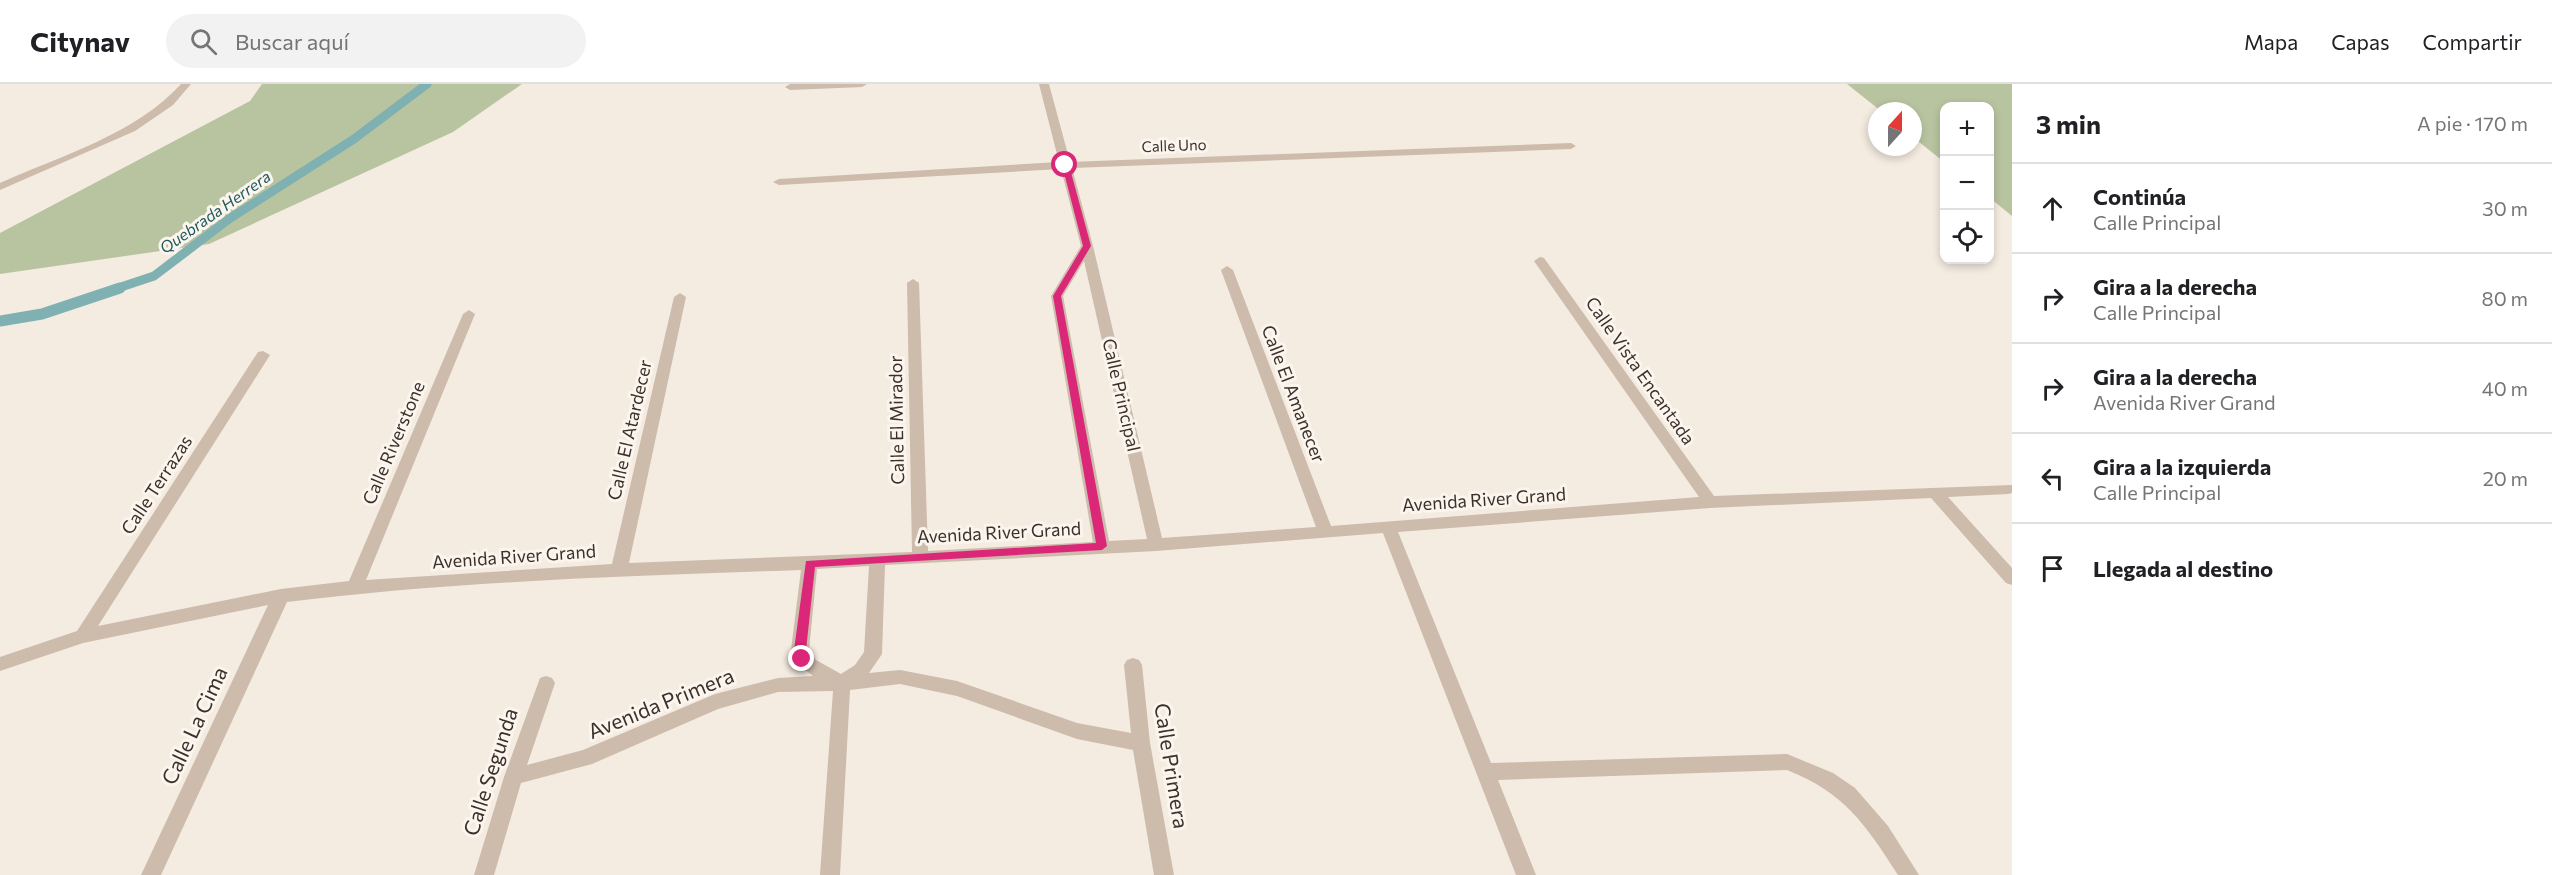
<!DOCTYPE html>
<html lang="es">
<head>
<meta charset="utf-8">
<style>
  :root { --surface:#fff; --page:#f2f2f2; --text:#202124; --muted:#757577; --line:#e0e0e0 }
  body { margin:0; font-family:Commissioner,sans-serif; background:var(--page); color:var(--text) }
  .controls { position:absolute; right:18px; top:18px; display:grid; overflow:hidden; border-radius:12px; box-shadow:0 3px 9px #0003 }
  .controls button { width:54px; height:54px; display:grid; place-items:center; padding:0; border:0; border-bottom:2px solid var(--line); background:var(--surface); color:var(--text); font:30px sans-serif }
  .compass { position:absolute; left:1868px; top:18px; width:54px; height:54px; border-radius:50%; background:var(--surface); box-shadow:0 3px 9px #0003; rotate:21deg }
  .stop { position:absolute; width:18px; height:18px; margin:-14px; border:4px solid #db2777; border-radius:50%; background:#fff }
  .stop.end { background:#db2777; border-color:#fff; box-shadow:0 2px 6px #0008 }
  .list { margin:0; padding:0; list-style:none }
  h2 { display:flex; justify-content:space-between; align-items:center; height:78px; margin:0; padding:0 24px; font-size:26px }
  h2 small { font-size:20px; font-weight:400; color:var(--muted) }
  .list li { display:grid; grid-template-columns:39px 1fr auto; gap:18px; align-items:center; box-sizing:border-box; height:90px; padding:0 24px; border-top:2px solid var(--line) }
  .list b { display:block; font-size:22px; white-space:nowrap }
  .list p { margin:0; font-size:20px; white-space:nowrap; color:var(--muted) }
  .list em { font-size:20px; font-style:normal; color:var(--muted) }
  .icon { flex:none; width:33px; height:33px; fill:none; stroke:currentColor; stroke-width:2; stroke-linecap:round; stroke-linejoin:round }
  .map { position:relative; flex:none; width:2012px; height:791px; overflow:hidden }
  header { display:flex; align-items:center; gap:36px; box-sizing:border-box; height:84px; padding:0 30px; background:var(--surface); border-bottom:2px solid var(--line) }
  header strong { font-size:28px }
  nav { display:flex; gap:33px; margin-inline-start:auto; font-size:21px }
  .search { width:420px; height:54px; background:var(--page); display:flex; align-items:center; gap:15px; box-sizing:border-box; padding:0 21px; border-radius:33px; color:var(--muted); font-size:22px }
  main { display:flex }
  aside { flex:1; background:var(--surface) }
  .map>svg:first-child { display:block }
  .green { fill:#b8c4a0 }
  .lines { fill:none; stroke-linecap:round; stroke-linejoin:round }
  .stream-far1 { stroke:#7fb0b2; stroke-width:9 }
  .stream { stroke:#7fb0b2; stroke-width:11 }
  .minor { fill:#cdbbac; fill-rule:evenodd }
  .route { fill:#db2777 }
  .labels { text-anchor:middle; stroke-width:6; stroke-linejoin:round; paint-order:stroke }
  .far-street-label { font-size:15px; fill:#3b302b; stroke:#fbf5ee }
  .far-water-label { font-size:16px; font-style:italic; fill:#1f5a5e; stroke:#fbf5ee }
  .street-label { font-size:18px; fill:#3b302b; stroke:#fbf5ee }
  .near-street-label { font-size:21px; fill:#3b302b; stroke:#fbf5ee }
</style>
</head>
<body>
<header>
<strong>Citynav</strong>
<div class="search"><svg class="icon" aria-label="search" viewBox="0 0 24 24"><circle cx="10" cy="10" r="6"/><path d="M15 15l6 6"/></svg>Buscar aquí</div>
<nav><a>Mapa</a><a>Capas</a><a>Compartir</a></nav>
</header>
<main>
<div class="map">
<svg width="2012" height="791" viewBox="0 0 2012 791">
  <rect width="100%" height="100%" fill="#f4ebe1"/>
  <g class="green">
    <polygon points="262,0 522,0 453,48 209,160 0,190 0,149 250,17"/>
    <polygon points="1847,0 2012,0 2012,132 1990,114 1990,22 1944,22 1944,78 1913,53 1913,27 1881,27"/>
  </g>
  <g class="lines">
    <polyline class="stream-far1" points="115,205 154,192 229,135 354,55 427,0"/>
    <polyline class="stream" points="0,237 42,230 120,204"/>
    <g class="minor">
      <path d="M181,0H191L173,21L135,47L0,106V99C60,72 136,50 181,0Z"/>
      <polygon points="867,0 862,3 790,6 785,3 790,0"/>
      <path d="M1039,0H1049L1070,78L1571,59L1576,62L1571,65L1072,84L1093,162L1162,454L1316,443L1221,186L1227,182L1233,186L1331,442L1699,413L1534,177L1540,173L1544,174L1714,412L2012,401V409L2008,410L1948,413L2012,484V501L2006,499L1931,414L1710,424L1398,448L1491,679L1787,670L1833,689L1855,704L1888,742L1919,791H1898C1865,740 1845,709 1787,686L1498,696L1536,791H1516L1383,449L1156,467L885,481L882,570L869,589L900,586L957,597L1077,639L1131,649L1124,581L1127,576L1133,574L1139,576L1142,581L1150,659L1174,791H1154L1133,666L1077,655L957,612L900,600L850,606L840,791H820L833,607L778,608L718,625L592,680L521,699L494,791H474L504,693L540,594L546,592L552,594L555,599L527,681L583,666L715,610L778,594L813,592L800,582L791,566L801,486C630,492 457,497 287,518L161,791H141L268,521L83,559L0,587V573L77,547L258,268L263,267L270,271L98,542L281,505L349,497L463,230L469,226L475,230L366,496L612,480L674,213L680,209L686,213L629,479L912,468L907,199L913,195L919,199L928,467L1093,458L1051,212L1081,162L1061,85L779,101L773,98L779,95L1059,78ZM1084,177L1147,455L1109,457L1063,212ZM869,482L864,568L855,581L841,590L816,576L809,566L817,485Z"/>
    </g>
  </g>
  <polygon class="route" points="1065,79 1069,81 1091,162 1061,212 1107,462 1102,466 815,483 806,566 808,575 802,579 798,578 794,566 806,477 1096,459 1053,212 1083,162 1062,81"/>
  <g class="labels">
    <g class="far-street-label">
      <text transform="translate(1174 62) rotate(-2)" y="5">Calle Uno</text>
    </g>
    <g class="far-water-label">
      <text transform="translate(215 128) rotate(-35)" y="6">Quebrada Herrera</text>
    </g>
    <g class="street-label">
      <text transform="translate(1640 287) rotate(55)" y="6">Calle Vista Encantada</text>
      <text transform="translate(1293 310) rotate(69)" y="6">Calle El Amanecer</text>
      <text transform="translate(1121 311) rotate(77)" y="6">Calle Principal</text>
      <text transform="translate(897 336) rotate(-91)" y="6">Calle El Mirador</text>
      <text transform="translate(630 346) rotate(-77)" y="6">Calle El Atardecer</text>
      <text transform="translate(394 359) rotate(-67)" y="6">Calle Riverstone</text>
      <text transform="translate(157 401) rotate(-57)" y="6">Calle Terrazas</text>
      <text transform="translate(1484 416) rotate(-4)" y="6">Avenida River Grand</text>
      <text transform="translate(999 449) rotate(-3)" y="6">Avenida River Grand</text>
      <text transform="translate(514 473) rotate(-4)" y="6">Avenida River Grand</text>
    </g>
    <g class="near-street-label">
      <text transform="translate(661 620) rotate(-22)" y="7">Avenida Primera</text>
      <text transform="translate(195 642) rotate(-65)" y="7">Calle La Cima</text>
      <text transform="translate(1171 682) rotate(81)" y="7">Calle Primera</text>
      <text transform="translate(491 688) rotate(-72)" y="7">Calle Segunda</text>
    </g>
  </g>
</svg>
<div class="controls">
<button>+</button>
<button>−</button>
<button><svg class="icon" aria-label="locate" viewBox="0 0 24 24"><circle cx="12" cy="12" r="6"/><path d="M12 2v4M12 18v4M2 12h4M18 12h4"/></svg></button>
</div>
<svg class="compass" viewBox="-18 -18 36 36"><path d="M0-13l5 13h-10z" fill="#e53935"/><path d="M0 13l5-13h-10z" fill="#757577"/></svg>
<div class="stop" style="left:1065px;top:81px"></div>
<div class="stop end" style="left:802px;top:575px"></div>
</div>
<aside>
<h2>3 min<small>A pie · 170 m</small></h2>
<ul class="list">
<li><svg class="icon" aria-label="ahead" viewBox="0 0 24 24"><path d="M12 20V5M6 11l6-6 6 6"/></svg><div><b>Continúa</b><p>Calle Principal</p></div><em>30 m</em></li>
<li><svg class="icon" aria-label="right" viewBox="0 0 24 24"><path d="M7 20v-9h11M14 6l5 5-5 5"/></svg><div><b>Gira a la derecha</b><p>Calle Principal</p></div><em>80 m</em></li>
<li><svg class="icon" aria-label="right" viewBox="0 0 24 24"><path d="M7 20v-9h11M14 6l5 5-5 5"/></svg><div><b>Gira a la derecha</b><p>Avenida River Grand</p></div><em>40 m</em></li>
<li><svg class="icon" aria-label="left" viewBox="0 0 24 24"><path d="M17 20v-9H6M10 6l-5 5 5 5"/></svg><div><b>Gira a la izquierda</b><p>Calle Principal</p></div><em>20 m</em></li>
<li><svg class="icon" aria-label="arrive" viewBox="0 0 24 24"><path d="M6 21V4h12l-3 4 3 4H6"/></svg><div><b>Llegada al destino</b></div></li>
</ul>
</aside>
</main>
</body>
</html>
